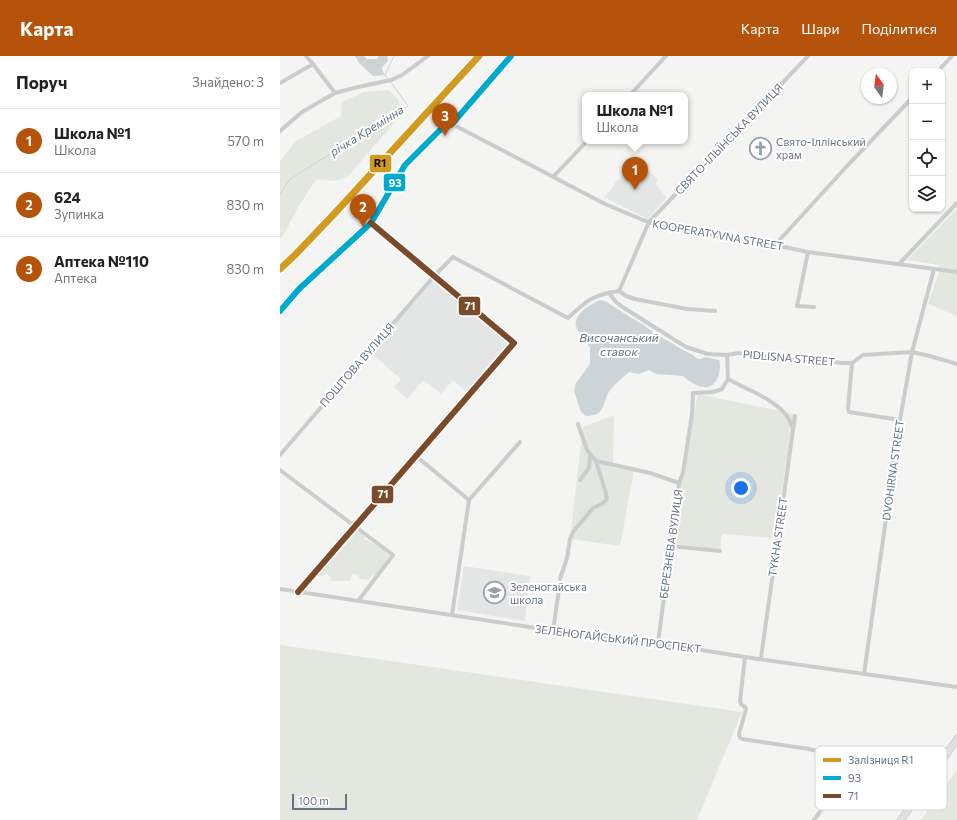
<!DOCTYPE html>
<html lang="uk">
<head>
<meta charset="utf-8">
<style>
  :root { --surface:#fff; --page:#f2f2f2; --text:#222; --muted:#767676; --line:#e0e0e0; --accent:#b45309 }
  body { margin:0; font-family:Commissioner,sans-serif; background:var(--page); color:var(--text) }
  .controls { position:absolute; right:12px; top:12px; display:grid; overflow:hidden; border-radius:8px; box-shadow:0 1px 3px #0004 }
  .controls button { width:36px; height:36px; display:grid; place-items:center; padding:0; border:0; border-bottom:1px solid var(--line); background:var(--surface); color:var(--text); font:20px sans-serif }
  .compass { position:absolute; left:581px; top:12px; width:36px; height:36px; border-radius:50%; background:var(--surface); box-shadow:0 1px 3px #0004; rotate:346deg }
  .scale { position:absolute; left:12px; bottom:10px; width:55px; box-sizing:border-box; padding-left:4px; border:2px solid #647483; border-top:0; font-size:11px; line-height:14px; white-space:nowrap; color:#647483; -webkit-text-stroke:3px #fff; paint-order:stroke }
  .you { position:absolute; left:461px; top:432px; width:14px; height:14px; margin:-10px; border:3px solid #fff; border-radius:50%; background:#1a73e8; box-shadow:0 0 0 6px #1a73e833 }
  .badge { display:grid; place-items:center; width:26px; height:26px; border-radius:50%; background:var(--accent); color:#fff; font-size:13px; font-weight:700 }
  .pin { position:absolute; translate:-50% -33px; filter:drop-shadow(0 1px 2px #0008) }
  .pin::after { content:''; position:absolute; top:21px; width:14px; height:12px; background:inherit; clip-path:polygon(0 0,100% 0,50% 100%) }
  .popup { position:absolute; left:302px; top:36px; width:106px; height:52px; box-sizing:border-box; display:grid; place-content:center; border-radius:8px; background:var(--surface); filter:drop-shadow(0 1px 3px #0005); font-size:13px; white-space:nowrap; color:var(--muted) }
  .popup b { font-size:15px; color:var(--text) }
  .popup::after { content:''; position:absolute; left:50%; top:100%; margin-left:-8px; border:8px solid transparent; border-top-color:var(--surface) }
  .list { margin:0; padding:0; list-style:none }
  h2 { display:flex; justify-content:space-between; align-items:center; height:52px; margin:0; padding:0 16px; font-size:17px }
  h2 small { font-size:13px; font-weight:400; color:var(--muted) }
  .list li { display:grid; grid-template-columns:26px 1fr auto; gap:12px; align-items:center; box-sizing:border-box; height:64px; padding:0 16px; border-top:1px solid var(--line) }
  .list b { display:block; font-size:15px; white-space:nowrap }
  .list p { margin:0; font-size:13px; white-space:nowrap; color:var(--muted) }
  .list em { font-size:13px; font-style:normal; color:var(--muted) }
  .icon { flex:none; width:22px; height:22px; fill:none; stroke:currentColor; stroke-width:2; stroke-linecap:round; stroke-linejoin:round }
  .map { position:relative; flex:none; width:677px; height:764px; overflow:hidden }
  header { display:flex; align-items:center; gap:24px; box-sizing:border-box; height:56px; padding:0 20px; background:var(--accent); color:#fff }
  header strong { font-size:19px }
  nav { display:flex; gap:22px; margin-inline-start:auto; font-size:14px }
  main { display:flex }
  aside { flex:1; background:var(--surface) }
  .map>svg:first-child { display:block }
  .built { fill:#e4e6e5 }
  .green { fill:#e4e7e0 }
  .water { fill:#ccd4d7 }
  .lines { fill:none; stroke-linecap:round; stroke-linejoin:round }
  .stream { stroke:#ccd4d7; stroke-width:1 }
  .highway-casing { stroke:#d0d1d1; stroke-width:8 }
  .minor { stroke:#cbcdcd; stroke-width:4 }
  .highway { stroke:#e0e0e0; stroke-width:6 }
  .bus-1-casing { stroke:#fff; stroke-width:9 }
  .bus-2-casing { stroke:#fff; stroke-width:9 }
  .bus-1 { stroke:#00a9ce; stroke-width:6 }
  .bus-2 { stroke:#7a4b2a; stroke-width:6 }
  .rail-1-casing { stroke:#fff; stroke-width:10 }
  .rail-1 { stroke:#d29a21; stroke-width:7 }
  .labels { text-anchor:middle; stroke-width:4; stroke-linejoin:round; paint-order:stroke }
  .street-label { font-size:11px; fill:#647483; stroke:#fff }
  .poi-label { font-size:11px; fill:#647483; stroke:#fff; text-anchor:start }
  .water-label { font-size:12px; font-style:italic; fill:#5f767f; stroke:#fff }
  .key { fill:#fff; stroke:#d0d5da; stroke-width:1 }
  .key-label { font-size:11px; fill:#647483 }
  .line-badge { stroke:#fff; stroke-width:1.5 }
  .badge-label { font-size:11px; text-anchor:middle; font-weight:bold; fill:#fff }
  .pale-badge-label { font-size:11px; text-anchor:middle; font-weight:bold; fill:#111 }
</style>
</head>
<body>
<header>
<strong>Карта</strong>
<nav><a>Карта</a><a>Шари</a><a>Поділитися</a></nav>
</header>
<main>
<aside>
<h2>Поруч<small>Знайдено: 3</small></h2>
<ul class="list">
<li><span class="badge">1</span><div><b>Школа №1</b><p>Школа</p></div><em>570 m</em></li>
<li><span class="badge">2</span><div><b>624</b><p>Зупинка</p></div><em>830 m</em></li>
<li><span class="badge">3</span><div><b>Аптека №110</b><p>Аптека</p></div><em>830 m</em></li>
</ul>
</aside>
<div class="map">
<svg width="677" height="764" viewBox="0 0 677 764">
  <rect width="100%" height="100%" fill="#f4f4f2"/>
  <g class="built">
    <polygon points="354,105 378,123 375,129 387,141 368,163 324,141 334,130 334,128 343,119 349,111"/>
    <polygon points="154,221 232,287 188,337 173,324 161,338 144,324 127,343 114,331 121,323 90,296"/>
    <polygon points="184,510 250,520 245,565 177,554"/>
  </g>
  <g class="green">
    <polygon points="109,34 119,44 120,58 113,68 69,119 57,125 36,123 19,150 5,176 0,183 0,105 16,85 61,60 62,46 84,36"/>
    <polygon points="677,153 677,260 648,248 660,214 659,209 627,204"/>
    <polygon points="418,338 514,358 494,482 442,478 440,495 390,490 399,427"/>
    <polygon points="334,359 333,412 354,414 340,490 290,483 303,371"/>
    <path d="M77,475L84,479L85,483C94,488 103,492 109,500L97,518L92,520L87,524L80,523L78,519L72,518L70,525H52L48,518L39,520H36L42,512L51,505L61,492L72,482Z"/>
    <polygon points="206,529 220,532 218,540 204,536"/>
    <polygon points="0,589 462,656 417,764 0,764"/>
    <polygon points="677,714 677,764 641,764"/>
  </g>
  <g class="water">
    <polygon points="75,0 84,0 87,3 97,3 99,0 107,0 108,5 102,11 102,14 105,19 93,20 79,7"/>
    <path d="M320,244L325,245L350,261L362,268L380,281L392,287L401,293L413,299L416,302L420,303L425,301L439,304C441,311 440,317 437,323C429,339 412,328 403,320L376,318L369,314L359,318L349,316C343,321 336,327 331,333C321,345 328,360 306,360L301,356L294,335L296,327L310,308V292C307,285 298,277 296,270C293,258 311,248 320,244Z"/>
  </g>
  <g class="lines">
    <g class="stream">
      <polyline points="108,23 105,19 114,0"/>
      <polyline points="0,138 10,123 128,50 110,25"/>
    </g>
    <defs>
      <polyline id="highway" points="621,764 677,683"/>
    </defs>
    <use href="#highway" class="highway-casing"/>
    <g class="minor">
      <polyline points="26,0 33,8 55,37"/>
      <polyline points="658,15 672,0"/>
      <polyline points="0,27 33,8"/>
      <polyline points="350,39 386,0"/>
      <polyline points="172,68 325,148 363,164 380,170 495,189 528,196 677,216"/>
      <polyline points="0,75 22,56 55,37 78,31 111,24 122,19 148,0"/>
      <polyline points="273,121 307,85"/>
      <polyline points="495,189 567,110 632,42"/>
      <polyline points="528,196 517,250 534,251"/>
      <polyline points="619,208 677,147"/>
      <polyline points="339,235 369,166 528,0"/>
      <polyline points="330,237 332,241 336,246 344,252 406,291 428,298 447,299 458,297 520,305 548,305 561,307 572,307 583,299 632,296 650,300 677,308"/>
      <polyline points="0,255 19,233 91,167 125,109 160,74 172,68 231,0"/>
      <polyline points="572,307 568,352 569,356 620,364"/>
      <path d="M448,323C467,334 493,342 507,360C510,364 511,368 513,372"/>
      <path d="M0,399L154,220L173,201L288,262C307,244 313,239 339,235L346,240L355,243L407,253L435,255"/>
      <polyline points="136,400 189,444"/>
      <polyline points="316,405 370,417 399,427 378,587"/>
      <polyline points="0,414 113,499 78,545"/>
      <polyline points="300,424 309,412 310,399"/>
      <polyline points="399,427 403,417 412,358 413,337 433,336 442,333 448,323 447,299"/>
      <polyline points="390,490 440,495"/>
      <polyline points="280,523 287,502 290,483 293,476 313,452 322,448 327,443 326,438 316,405 307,394 298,368"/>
      <polyline points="0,533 269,574 378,587 465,601 677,631"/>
      <polyline points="18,536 234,287 91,167"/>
      <polyline points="172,559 189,444 240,386"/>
      <polyline points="273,575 279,533"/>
      <polyline points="465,601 460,645 461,648 465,651 466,653 459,678 460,682 462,683 529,693 548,698 643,732"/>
      <polyline points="481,602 515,360"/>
      <polyline points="584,618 620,364 632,296 654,213"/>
      <polyline points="534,764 544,750"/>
    </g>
    <use href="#highway" class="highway"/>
    <defs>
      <polyline id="bus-1" points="0,255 19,233 91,167 125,109 160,74 172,68 231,0"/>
      <polyline id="bus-2" points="18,536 234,287 91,167"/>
    </defs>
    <use href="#bus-1" class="bus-1-casing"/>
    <use href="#bus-2" class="bus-2-casing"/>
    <use href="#bus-1" class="bus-1"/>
    <use href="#bus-2" class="bus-2"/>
    <defs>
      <polyline id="rail-1" points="0,213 15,199 55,157 199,0"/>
    </defs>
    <use href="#rail-1" class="rail-1-casing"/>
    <use href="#rail-1" class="rail-1"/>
  </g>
  <defs>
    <symbol id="church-ring" viewBox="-11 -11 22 22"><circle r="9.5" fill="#fff" stroke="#96a1aa" stroke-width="1.5"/><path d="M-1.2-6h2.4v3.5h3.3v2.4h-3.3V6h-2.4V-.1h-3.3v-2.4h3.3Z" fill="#96a1aa"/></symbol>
    <symbol id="school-ring" viewBox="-11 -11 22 22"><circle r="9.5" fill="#fff" stroke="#96a1aa" stroke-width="1.5"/><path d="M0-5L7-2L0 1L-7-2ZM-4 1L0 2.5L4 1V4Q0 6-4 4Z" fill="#96a1aa"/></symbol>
  </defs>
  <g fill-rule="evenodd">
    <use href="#church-ring" x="468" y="80" width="25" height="25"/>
    <use href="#school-ring" x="202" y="524" width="25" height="25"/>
  </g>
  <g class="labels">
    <g class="street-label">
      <text transform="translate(449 83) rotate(-46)" y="4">СВЯТО-ІЛЬЇНСЬКА ВУЛИЦЯ</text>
      <text transform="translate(438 179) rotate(10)" y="4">KOOPERATYVNA STREET</text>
      <text transform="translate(509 302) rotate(5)" y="4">PIDLISNA STREET</text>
      <text transform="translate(77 309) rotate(-49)" y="4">ПОШТОВА ВУЛИЦЯ</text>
      <text transform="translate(613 414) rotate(-82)" y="4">DVOHIRNA STREET</text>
      <text transform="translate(498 481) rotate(-82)" y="4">TYKHA STREET</text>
      <text transform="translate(391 488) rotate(-82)" y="4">БЕРЕЗНЕВА ВУЛИЦЯ</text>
      <text transform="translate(338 583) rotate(7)" y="4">ЗЕЛЕНОГАЙСЬКИЙ ПРОСПЕКТ</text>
    </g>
    <g class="poi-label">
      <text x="496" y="90">Свято-Іллінський<tspan x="496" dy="13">храм</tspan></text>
      <text x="230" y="535">Зеленогайська<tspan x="230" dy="13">школа</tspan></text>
    </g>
    <g class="water-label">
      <text transform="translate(87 75) rotate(-32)" y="4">річка Кремінна</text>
      <text x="339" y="286">Височанський<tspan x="339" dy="14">ставок</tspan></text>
    </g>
  </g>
  <rect x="535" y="690" width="132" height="64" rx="6" class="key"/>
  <rect x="543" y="702" width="18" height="4" fill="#d29a21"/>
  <rect x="543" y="720" width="18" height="4" fill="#00a9ce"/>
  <rect x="543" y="738" width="18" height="4" fill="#7a4b2a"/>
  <g class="key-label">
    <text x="568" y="708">Залізниця R1</text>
    <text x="568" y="726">93</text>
    <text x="568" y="744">71</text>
  </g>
  <g class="line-badge">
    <rect x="89" y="98" width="23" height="19" rx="4" fill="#d29a21"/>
    <rect x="103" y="117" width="23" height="19" rx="4" fill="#00a9ce"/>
    <rect x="178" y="240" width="23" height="20" rx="4" fill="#7a4b2a"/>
    <rect x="91" y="429" width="23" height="19" rx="4" fill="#7a4b2a"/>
  </g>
  <g class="badge-label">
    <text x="115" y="131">93</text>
    <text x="190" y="254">71</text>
    <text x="103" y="442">71</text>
  </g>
  <g class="pale-badge-label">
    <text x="100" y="111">R1</text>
  </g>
</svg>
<div class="controls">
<button>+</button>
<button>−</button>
<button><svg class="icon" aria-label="locate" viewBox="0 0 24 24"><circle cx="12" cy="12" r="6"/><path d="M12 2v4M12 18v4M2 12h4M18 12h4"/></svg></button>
<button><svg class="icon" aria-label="layers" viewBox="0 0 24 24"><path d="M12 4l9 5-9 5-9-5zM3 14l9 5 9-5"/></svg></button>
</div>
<svg class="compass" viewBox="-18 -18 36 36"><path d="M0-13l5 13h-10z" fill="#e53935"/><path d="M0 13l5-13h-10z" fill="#767676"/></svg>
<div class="scale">100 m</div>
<div class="you"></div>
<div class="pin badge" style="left:355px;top:134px">1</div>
<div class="popup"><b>Школа №1</b>Школа</div>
<div class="pin badge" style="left:83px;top:171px">2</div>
<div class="pin badge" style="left:165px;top:80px">3</div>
</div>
</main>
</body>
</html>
